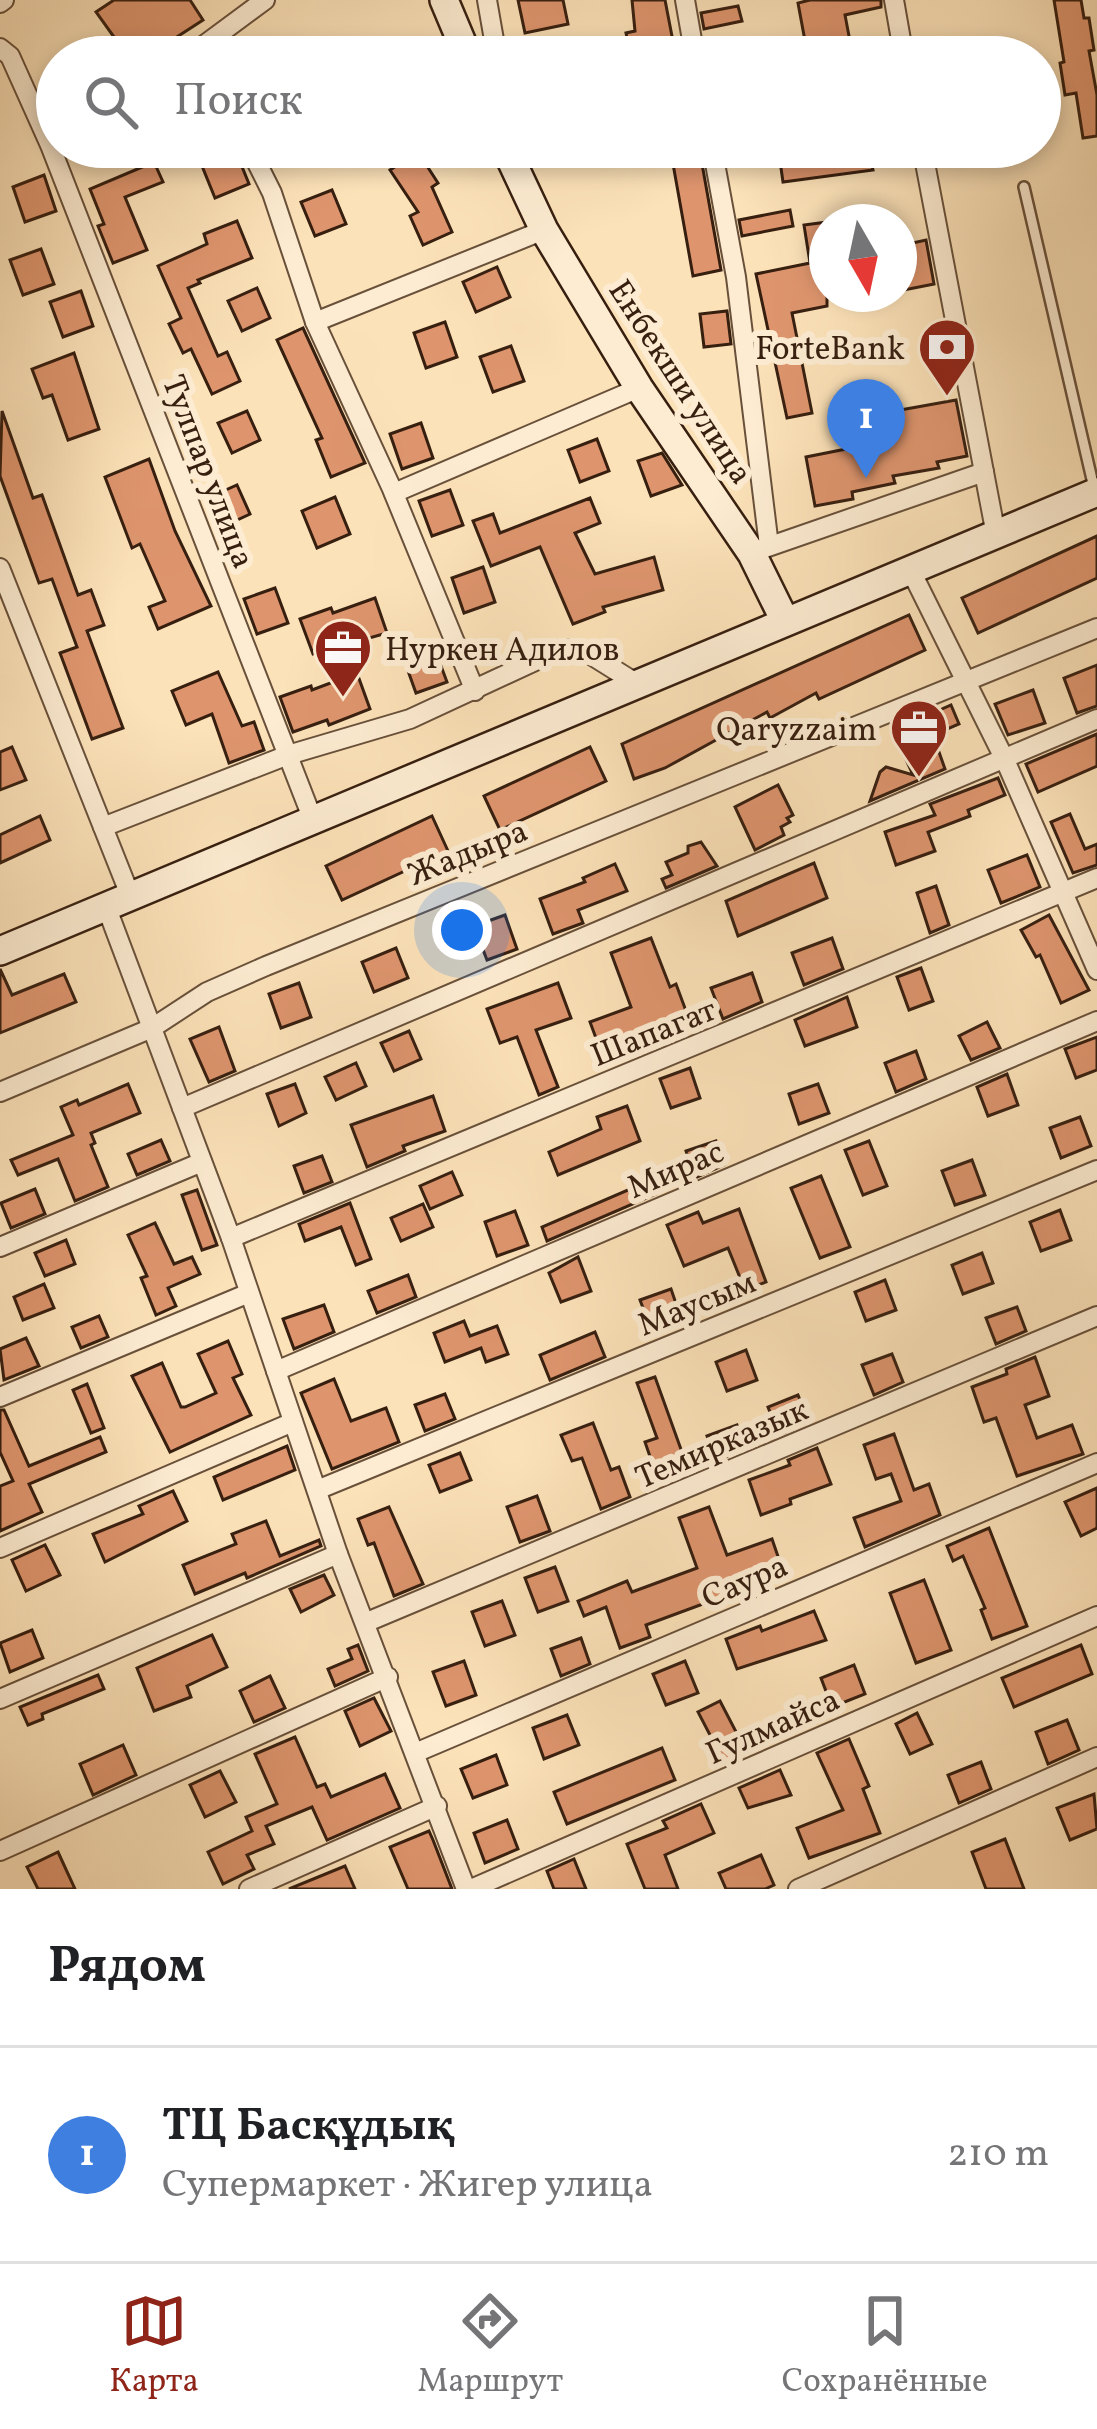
<!DOCTYPE html>
<html lang="ru">
<head>
<meta charset="utf-8">
<style>
  :root { --surface:#fff; --page:#f6f6f6; --text:#202124; --muted:#757577; --line:#e0e0e0; --accent:#8f2418 }
  body { margin:0; font-family:Vollkorn,serif; background:var(--page); color:var(--text) }
  .compass { position:absolute; left:809px; top:204px; width:108px; height:108px; border-radius:50%; background:var(--surface); box-shadow:0 6px 18px #0003; rotate:171deg }
  .you { position:absolute; left:462px; top:930px; width:42px; height:42px; margin:-30px; border:9px solid #fff; border-radius:50%; background:#1a73e8; box-shadow:0 0 0 18px #1a73e833 }
  .badge { display:grid; place-items:center; width:78px; height:78px; border-radius:50%; background:var(--accent); color:#fff; font-size:39px; font-weight:700 }
  .pin { position:absolute; translate:-50% -99px; filter:drop-shadow(0 3px 6px #0008) }
  .pin::after { content:''; position:absolute; top:63px; width:42px; height:36px; background:inherit; clip-path:polygon(0 0,100% 0,50% 100%) }
  .list { margin:0; padding:0; list-style:none }
  h2 { display:flex; justify-content:space-between; align-items:center; height:156px; margin:0; padding:0 48px; font-size:51px }
  h2 small { font-size:39px; font-weight:400; color:var(--muted) }
  .list li { display:grid; grid-template-columns:78px 1fr auto; gap:36px; align-items:center; box-sizing:border-box; height:216px; padding:0 48px; border-top:3px solid var(--line) }
  .list b { display:block; font-size:45px; white-space:nowrap }
  .list p { margin:0; font-size:39px; white-space:nowrap; color:var(--muted) }
  .list em { font-size:39px; font-style:normal; color:var(--muted) }
  .icon { flex:none; width:66px; height:66px; fill:none; stroke:currentColor; stroke-width:2; stroke-linecap:round; stroke-linejoin:round }
  .map { position:relative; flex:none; width:1097px; height:1889px; overflow:hidden }
  .search { position:absolute; background:var(--surface); box-shadow:0 6px 18px #0003; left:36px; right:36px; top:36px; height:132px; display:flex; align-items:center; gap:30px; box-sizing:border-box; padding:0 42px; border-radius:66px; color:var(--muted); font-size:45px }
  .sheet { height:372px; background:var(--surface) }
  nav { display:flex; justify-content:space-around; align-items:center; box-sizing:border-box; height:168px; border-top:3px solid var(--line); background:var(--surface); font-size:33px; color:var(--muted) }
  nav a { display:grid; justify-items:center; gap:6px }
  nav .on { color:var(--accent) }
  .map>svg:first-child { display:block }
  .building { fill:#de956e; stroke:#371f10; stroke-width:3 }
  .lines { fill:none; stroke-linecap:round; stroke-linejoin:round }
  .lane-casing { stroke:#68503a; stroke-width:14 }
  .street-casing { stroke:#68503a; stroke-width:22 }
  .secondary-casing { stroke:#371f10; stroke-width:32 }
  .lane { stroke:#fdecd2; stroke-width:9 }
  .street { stroke:#fdecd2; stroke-width:18 }
  .secondary { stroke:#fdecd2; stroke-width:27 }
  .labels { text-anchor:middle; stroke-width:12; stroke-linejoin:round; paint-order:stroke }
  .poi-label { font-size:33px; fill:#371f10; stroke:#fdecd2; text-anchor:end }
  .street-label { font-size:33px; fill:#371f10; stroke:#fdecd2 }
</style>
</head>
<body>
<div class="map">
<svg width="1097" height="1889" viewBox="0 0 1097 1889">
  <rect width="100%" height="100%" fill="#fce2b9"/>
  <filter id="stains"><feTurbulence type="fractalNoise" baseFrequency=".00167" numOctaves="4"/><feColorMatrix values="0 0 0 0 .2 0 0 0 0 .09 0 0 0 0 .02 0 0 0 .5 -.17"/></filter>
  <radialGradient id="worn" r=".72"><stop offset=".6" stop-color="#630" stop-opacity="0"/><stop offset="1" stop-color="#630" stop-opacity=".3"/></radialGradient>
  <g class="building">
    <polygon points="114,0 190,0 203,20 146,57 100,57 119,44 96,12"/>
    <polygon points="518,0 563,0 568,24 525,33"/>
    <polygon points="632,0 665,0 676,57 631,57 626,33 635,31"/>
    <polygon points="810,0 881,0 881,7 845,15 853,57 808,57 798,3"/>
    <polygon points="1054,0 1081,0 1084,18 1089,18 1094,50 1089,51 1097,95 1097,136 1083,138 1076,93 1065,95 1060,63 1064,62"/>
    <polygon points="738,6 742,21 704,29 701,13"/>
    <polygon points="234,147 249,184 215,198 200,161"/>
    <polygon points="670,147 699,147 721,270 693,276"/>
    <polygon points="778,147 815,147 816,154 843,147 868,147 873,170 783,182"/>
    <polygon points="418,152 438,183 432,187 452,232 423,245 410,216 418,212 390,170"/>
    <polygon points="154,162 163,182 125,197 147,250 113,263 98,226 104,224 90,189"/>
    <polygon points="44,175 56,211 25,222 13,187"/>
    <polygon points="332,190 346,224 315,236 301,202"/>
    <polygon points="790,210 793,226 742,236 739,220"/>
    <polygon points="237,221 252,258 198,280 200,283 188,288 218,356 227,352 240,381 212,394 191,349 183,353 169,324 181,318 158,266 207,244 204,234"/>
    <polygon points="827,222 827,306 792,313 812,413 787,418 756,274 810,263 804,225"/>
    <polygon points="926,240 934,284 899,291 899,246"/>
    <polygon points="41,249 54,284 23,295 10,260"/>
    <polygon points="497,267 510,297 476,312 463,282"/>
    <polygon points="257,288 270,318 242,331 228,301"/>
    <polygon points="81,291 93,326 63,337 50,302"/>
    <polygon points="727,311 731,344 704,347 700,314"/>
    <polygon points="445,322 457,357 426,368 414,333"/>
    <polygon points="303,328 365,463 331,477 316,440 322,438 277,340"/>
    <polygon points="511,346 524,381 493,392 480,357"/>
    <polygon points="74,353 99,429 68,440 52,395 43,398 32,369"/>
    <polygon points="956,400 967,456 937,462 939,468 893,476 895,483 852,492 853,499 815,506 806,457 846,449 842,432 880,425 878,414"/>
    <polygon points="2,411 33,498 42,495 78,595 91,590 104,625 87,631 123,728 92,739 60,653 77,647 52,579 39,583 0,476"/>
    <polygon points="247,411 260,440 232,453 218,423"/>
    <polygon points="421,423 433,458 402,469 390,434"/>
    <polygon points="597,439 609,471 580,482 568,450"/>
    <polygon points="662,453 682,485 651,496 638,461"/>
    <polygon points="149,459 175,531 211,606 158,629 149,607 165,601 140,544 132,548 105,477"/>
    <polygon points="237,485 250,514 222,527 208,498"/>
    <polygon points="450,490 463,525 432,536 419,501"/>
    <polygon points="335,497 350,534 317,548 302,511"/>
    <polygon points="590,498 600,523 575,533 595,574 654,557 663,590 603,607 605,612 573,624 540,547 491,566 473,521 493,514 500,533"/>
    <polygon points="1097,536 1097,578 978,633 962,598"/>
    <polygon points="483,567 495,602 464,613 452,578"/>
    <polygon points="275,588 288,623 257,634 244,599"/>
    <polygon points="375,598 387,633 313,654 300,619 331,608 333,613"/>
    <polygon points="909,615 925,650 819,699 816,693 770,718 767,712 665,768 634,779 622,744"/>
    <polygon points="434,647 447,682 416,693 403,657"/>
    <polygon points="1097,665 1097,706 1077,713 1064,678"/>
    <polygon points="218,672 242,726 254,722 264,750 229,763 212,714 186,725 172,691"/>
    <polygon points="357,673 370,709 329,725 327,720 293,732 280,697 311,686 312,690"/>
    <polygon points="1033,690 1045,723 1008,735 995,704"/>
    <polygon points="951,705 959,724 933,735 945,769 870,801 880,772 886,767 913,775 893,731"/>
    <polygon points="1097,734 1097,766 1038,792 1026,764"/>
    <polygon points="12,747 26,780 0,790 0,752"/>
    <polygon points="590,747 606,781 500,830 484,796"/>
    <polygon points="998,778 1005,795 968,810 970,816 928,832 935,851 896,865 885,832 935,815 930,804"/>
    <polygon points="778,785 793,815 787,818 790,822 781,827 784,835 755,850 735,807"/>
    <polygon points="1070,814 1085,849 1097,844 1097,865 1073,873 1051,822"/>
    <polygon points="40,816 50,840 0,863 0,835"/>
    <polygon points="432,816 448,851 342,900 326,866"/>
    <polygon points="701,842 717,866 666,888 662,879 672,875 666,862 688,853 688,846"/>
    <polygon points="1027,855 1040,887 1001,903 988,870"/>
    <polygon points="814,863 827,898 738,936 726,901"/>
    <polygon points="615,864 627,891 578,910 583,923 553,934 540,899 585,882 583,878"/>
    <polygon points="936,886 949,925 930,933 917,893"/>
    <polygon points="505,915 517,949 487,960 474,926"/>
    <polygon points="1049,915 1089,990 1061,1003 1040,955 1036,957 1021,930"/>
    <polygon points="651,938 670,987 676,984 689,1019 642,1036 644,1042 603,1057 590,1022 631,1007 611,953"/>
    <polygon points="832,938 843,969 804,985 792,953"/>
    <polygon points="396,948 408,978 374,992 362,962"/>
    <polygon points="921,968 933,1001 909,1010 897,977"/>
    <polygon points="0,969 12,995 64,974 76,1002 0,1033"/>
    <polygon points="752,973 762,1002 723,1019 711,988"/>
    <polygon points="299,983 311,1017 281,1028 269,994"/>
    <polygon points="558,983 571,1018 536,1030 558,1087 539,1095 517,1037 500,1043 487,1009"/>
    <polygon points="847,997 857,1027 805,1046 795,1020"/>
    <polygon points="987,1022 1000,1048 971,1060 959,1036"/>
    <polygon points="219,1027 235,1071 209,1082 190,1039"/>
    <polygon points="409,1031 421,1059 394,1071 381,1043"/>
    <polygon points="1097,1037 1097,1070 1076,1078 1065,1049"/>
    <polygon points="916,1051 926,1079 896,1092 885,1063"/>
    <polygon points="356,1063 366,1086 336,1100 325,1077"/>
    <polygon points="690,1068 700,1098 671,1108 660,1079"/>
    <polygon points="1007,1074 1018,1105 988,1116 977,1087"/>
    <polygon points="128,1084 140,1113 91,1133 95,1143 91,1145 108,1187 75,1201 58,1159 18,1175 11,1160 73,1135 61,1107 77,1100 79,1105"/>
    <polygon points="295,1084 306,1113 279,1126 267,1094"/>
    <polygon points="818,1084 829,1113 799,1124 789,1094"/>
    <polygon points="433,1096 445,1131 403,1146 405,1151 367,1167 351,1125"/>
    <polygon points="627,1106 640,1141 558,1175 549,1152 601,1129 597,1117"/>
    <polygon points="1080,1117 1091,1146 1061,1158 1050,1128"/>
    <polygon points="161,1140 170,1161 137,1175 128,1154"/>
    <polygon points="716,1141 724,1165 695,1178 686,1151"/>
    <polygon points="869,1141 887,1186 863,1195 845,1150"/>
    <polygon points="322,1156 332,1182 304,1193 294,1166"/>
    <polygon points="972,1160 985,1195 955,1205 942,1171"/>
    <polygon points="452,1172 462,1195 430,1209 420,1186"/>
    <polygon points="821,1176 850,1247 820,1258 791,1188"/>
    <polygon points="651,1180 656,1194 547,1241 542,1227"/>
    <polygon points="35,1189 45,1214 11,1228 1,1203"/>
    <polygon points="197,1190 217,1245 202,1250 182,1195"/>
    <polygon points="350,1203 371,1259 356,1265 341,1227 305,1241 299,1224"/>
    <polygon points="423,1204 433,1227 401,1241 391,1218"/>
    <polygon points="739,1209 766,1282 745,1290 728,1248 684,1266 667,1225 698,1212 703,1223"/>
    <polygon points="1060,1210 1071,1240 1041,1251 1030,1222"/>
    <polygon points="515,1211 528,1245 497,1256 485,1222"/>
    <polygon points="155,1223 174,1264 192,1257 200,1274 168,1288 176,1306 156,1315 141,1278 147,1276 128,1235"/>
    <polygon points="66,1240 75,1264 45,1276 35,1253"/>
    <polygon points="982,1253 993,1283 963,1294 952,1265"/>
    <polygon points="578,1257 591,1291 561,1302 549,1273"/>
    <polygon points="408,1275 416,1297 377,1313 368,1291"/>
    <polygon points="885,1280 896,1310 866,1321 855,1292"/>
    <polygon points="44,1284 54,1308 23,1320 14,1297"/>
    <polygon points="671,1289 683,1324 653,1334 640,1300"/>
    <polygon points="324,1305 334,1332 294,1349 283,1319"/>
    <polygon points="1017,1307 1026,1331 996,1344 986,1318"/>
    <polygon points="99,1316 108,1337 81,1348 72,1327"/>
    <polygon points="464,1321 470,1336 497,1326 508,1354 486,1362 481,1348 445,1362 434,1333"/>
    <polygon points="595,1332 605,1357 550,1380 540,1355"/>
    <polygon points="26,1338 39,1366 4,1380 0,1349"/>
    <polygon points="228,1341 242,1374 233,1378 251,1415 170,1452 132,1376 162,1363 181,1407 185,1407 216,1393 198,1354"/>
    <polygon points="746,1350 757,1380 727,1391 716,1362"/>
    <polygon points="892,1354 903,1382 874,1395 862,1365"/>
    <polygon points="1035,1357 1049,1396 1025,1405 1037,1438 1072,1425 1083,1454 1017,1476 996,1418 984,1422 972,1387 1007,1374 1006,1369"/>
    <polygon points="655,1377 687,1466 657,1477 645,1442 657,1438 637,1383"/>
    <polygon points="334,1379 351,1421 386,1408 399,1442 332,1469 301,1393"/>
    <polygon points="87,1384 104,1428 91,1433 73,1390"/>
    <polygon points="445,1394 455,1419 425,1431 415,1405"/>
    <polygon points="798,1395 809,1422 779,1435 768,1407"/>
    <polygon points="0,1410 4,1410 29,1466 100,1437 106,1452 29,1484 42,1512 0,1531 0,1486 13,1481 0,1452"/>
    <polygon points="593,1423 611,1470 619,1467 630,1497 601,1509 582,1458 572,1461 561,1435"/>
    <polygon points="737,1425 746,1448 717,1461 707,1436"/>
    <polygon points="894,1434 914,1490 929,1484 940,1515 865,1547 854,1518 901,1501 891,1474 876,1479 864,1445"/>
    <polygon points="287,1446 295,1470 223,1500 214,1477"/>
    <polygon points="817,1448 831,1484 790,1499 791,1504 761,1515 749,1480 790,1465 788,1460"/>
    <polygon points="460,1453 471,1480 440,1492 429,1465"/>
    <polygon points="1097,1488 1097,1528 1081,1536 1065,1502"/>
    <polygon points="173,1491 187,1521 105,1562 93,1534 143,1514 139,1506"/>
    <polygon points="537,1496 550,1531 520,1542 507,1507"/>
    <polygon points="389,1507 423,1584 394,1596 374,1543 368,1545 358,1519"/>
    <polygon points="709,1507 727,1555 772,1539 784,1574 646,1625 650,1637 620,1648 606,1607 584,1616 578,1601 627,1581 632,1592 697,1568 679,1518"/>
    <polygon points="266,1521 280,1556 319,1540 321,1546 247,1578 245,1573 195,1594 183,1565 236,1544 232,1534"/>
    <polygon points="989,1528 1027,1626 992,1639 981,1610 985,1608 963,1556 953,1561 947,1546"/>
    <polygon points="45,1545 60,1575 26,1591 12,1560"/>
    <polygon points="555,1567 568,1601 538,1612 525,1578"/>
    <polygon points="324,1575 334,1595 301,1612 290,1589"/>
    <polygon points="924,1580 951,1650 916,1663 890,1593"/>
    <polygon points="502,1601 515,1635 485,1646 472,1612"/>
    <polygon points="814,1611 826,1640 737,1669 726,1639 760,1626 762,1631"/>
    <polygon points="32,1630 43,1658 10,1672 0,1643"/>
    <polygon points="212,1635 227,1667 187,1686 191,1697 154,1711 137,1668"/>
    <polygon points="581,1638 590,1664 561,1676 551,1649"/>
    <polygon points="358,1645 368,1671 335,1686 328,1669 352,1659 348,1649"/>
    <polygon points="1081,1645 1092,1674 1014,1707 1002,1678"/>
    <polygon points="464,1661 476,1695 446,1706 433,1672"/>
    <polygon points="685,1661 698,1693 666,1705 653,1674"/>
    <polygon points="854,1665 865,1694 832,1707 821,1678"/>
    <polygon points="98,1675 104,1689 42,1714 43,1719 28,1725 20,1707"/>
    <polygon points="270,1676 285,1708 254,1722 240,1691"/>
    <polygon points="374,1698 391,1731 360,1746 345,1711"/>
    <polygon points="720,1701 746,1751 724,1762 698,1712"/>
    <polygon points="917,1713 932,1744 910,1754 896,1724"/>
    <polygon points="567,1715 579,1745 544,1759 533,1728"/>
    <polygon points="1067,1720 1079,1750 1048,1764 1036,1732"/>
    <polygon points="295,1737 317,1787 325,1784 331,1797 385,1774 400,1808 327,1840 312,1807 266,1826 274,1844 247,1855 254,1869 223,1884 208,1852 252,1831 246,1817 277,1804 255,1754"/>
    <polygon points="849,1739 869,1786 863,1789 880,1833 809,1858 797,1828 843,1810 817,1753"/>
    <polygon points="123,1745 136,1775 93,1795 80,1764"/>
    <polygon points="662,1748 675,1780 567,1824 554,1792"/>
    <polygon points="496,1755 507,1785 473,1798 461,1769"/>
    <polygon points="981,1762 991,1789 959,1803 948,1775"/>
    <polygon points="780,1770 791,1795 748,1808 739,1788"/>
    <polygon points="220,1771 236,1802 205,1817 190,1785"/>
    <polygon points="1094,1794 1097,1829 1070,1840 1057,1808"/>
    <polygon points="701,1804 714,1833 665,1855 678,1889 645,1889 627,1844 667,1828 663,1821"/>
    <polygon points="507,1820 518,1849 485,1863 474,1833"/>
    <polygon points="429,1831 433,1840 452,1889 408,1889 390,1847"/>
    <polygon points="1005,1839 1024,1889 986,1889 972,1852"/>
    <polygon points="58,1852 75,1889 38,1889 27,1867"/>
    <polygon points="761,1855 774,1885 765,1889 726,1889 719,1873"/>
    <polygon points="574,1859 586,1889 554,1889 547,1871"/>
    <polygon points="345,1866 355,1889 289,1889"/>
  </g>
  <g class="lines">
    <defs>
      <polyline id="lane" points="1024,187 1094,488"/>
      <g id="street">
        <polyline points="487,0 497,57"/>
        <polyline points="685,0 695,57"/>
        <polyline points="894,0 904,57"/>
        <polyline points="0,3 4,0"/>
        <polyline points="0,48 10,56 50,145 313,820"/>
        <polyline points="188,57 265,0"/>
        <polyline points="249,147 272,193 315,322 392,489 475,691"/>
        <polyline points="712,147 736,277 769,546"/>
        <polyline points="922,147 996,535"/>
        <polyline points="315,322 544,230"/>
        <polyline points="394,493 639,388"/>
        <polyline points="762,549 984,472"/>
        <polyline points="0,568 130,895"/>
        <polyline points="911,571 1005,760 1097,970"/>
        <polyline points="103,827 288,755 410,719 561,649 583,650 639,685"/>
        <polyline points="106,906 231,1238 338,1554 466,1889"/>
        <polyline points="0,1092 152,1028 207,992 266,966 1097,628"/>
        <polyline points="182,1108 1097,719"/>
        <polyline points="231,1238 1097,878"/>
        <polyline points="0,1247 202,1162"/>
        <polyline points="276,1371 1097,1021"/>
        <polyline points="0,1397 249,1293"/>
        <polyline points="317,1490 1097,1170"/>
        <polyline points="0,1548 293,1422"/>
        <polyline points="367,1622 1097,1316"/>
        <polyline points="0,1699 338,1554"/>
        <polyline points="415,1753 1097,1463"/>
        <polyline points="0,1851 388,1677"/>
        <polyline points="249,1889 437,1806"/>
        <polyline points="471,1889 1097,1616"/>
        <polyline points="798,1889 1097,1757"/>
      </g>
      <g id="secondary">
        <polyline points="444,0 468,57"/>
        <polyline points="505,147 544,230 639,388 752,554 785,621"/>
        <polyline points="0,951 1097,492"/>
      </g>
    </defs>
    <use href="#lane" class="lane-casing"/>
    <use href="#street" class="street-casing"/>
    <use href="#secondary" class="secondary-casing"/>
    <use href="#lane" class="lane"/>
    <use href="#street" class="street"/>
    <use href="#secondary" class="secondary"/>
  </g>
  <defs>
    <symbol id="bank-pin" viewBox="-11 -11 22 30"><path d="M0 17L-7.5 6A9.5 9.5 0 1 1 7.5 6Z" fill="#8f2418" stroke="#fdecd2"/><path d="M-6-4H6V4H-6ZM0-2.3a2.3 2.3 0 1 0 0 4.6a2.3 2.3 0 1 0 0-4.6Z" fill="#fff"/></symbol>
    <symbol id="office-pin" viewBox="-11 -11 22 30"><path d="M0 17L-7.5 6A9.5 9.5 0 1 1 7.5 6Z" fill="#8f2418" stroke="#fdecd2"/><path d="M-6-3h4V-5.5h4V-3h4V5H-6ZM-1-4.5V-3h2v-1.5ZM-6 0V1H6V0Z" fill="#fff"/></symbol>
  </defs>
  <g fill-rule="evenodd">
    <use href="#bank-pin" x="914" y="314" width="66" height="90"/>
    <use href="#office-pin" x="310" y="615" width="66" height="90"/>
    <use href="#office-pin" x="886" y="695" width="66" height="90"/>
  </g>
  <g class="labels">
    <g class="poi-label">
      <text x="905" y="359">ForteBank</text>
      <text x="385" y="660" text-anchor="start">Нуркен Адилов</text>
      <text x="877" y="740">Qaryzzaim</text>
    </g>
    <g class="street-label">
      <text transform="translate(682 381) rotate(57)" y="12">Енбекши улица</text>
      <text transform="translate(210 471) rotate(69)" y="12">Тулпар улица</text>
      <text transform="translate(467 851) rotate(-22)" y="12">Жадыра</text>
      <text transform="translate(653 1031) rotate(-22)" y="12">Шапагат</text>
      <text transform="translate(675 1168) rotate(-23)" y="12">Мирас</text>
      <text transform="translate(696 1302) rotate(-22)" y="12">Маусым</text>
      <text transform="translate(721 1442) rotate(-23)" y="12">Темирказык</text>
      <text transform="translate(744 1580) rotate(-23)" y="12">Саура</text>
      <text transform="translate(772 1725) rotate(-24)" y="12">Гулмайса</text>
    </g>
  </g>
  <rect width="100%" height="100%" filter="url(#stains)"/>
  <rect width="100%" height="100%" fill="url(#worn)"/>
</svg>
<svg class="compass" viewBox="-18 -18 36 36"><path d="M0-13l5 13h-10z" fill="#e53935"/><path d="M0 13l5-13h-10z" fill="#757577"/></svg>
<div class="you"></div>
<div class="pin badge" style="left:866px;top:478px;background:#3f7fe0">1</div>
<div class="search"><svg class="icon" aria-label="search" viewBox="0 0 24 24"><circle cx="10" cy="10" r="6"/><path d="M15 15l6 6"/></svg>Поиск</div>
</div>
<section class="sheet">
<h2>Рядом<small></small></h2>
<ul class="list">
<li><span class="badge" style="background:#3f7fe0">1</span><div><b>ТЦ Басқұдық</b><p>Супермаркет · Жигер улица</p></div><em>210 m</em></li>
</ul>
</section>
<nav>
<a class="on"><svg class="icon" aria-label="map" viewBox="0 0 24 24"><path d="M3 6l6-2 6 2 6-2v14l-6 2-6-2-6 2zM9 4v14M15 6v14"/></svg>Карта</a>
<a><svg class="icon" aria-label="directions" viewBox="0 0 24 24"><path d="M12 3l9 9-9 9-9-9zM9 14v-3h6M13 9l2 2-2 2"/></svg>Маршрут</a>
<a><svg class="icon" aria-label="saved" viewBox="0 0 24 24"><path d="M7 4h10v16l-5-4-5 4z"/></svg>Сохранённые</a>
</nav>
</body>
</html>
